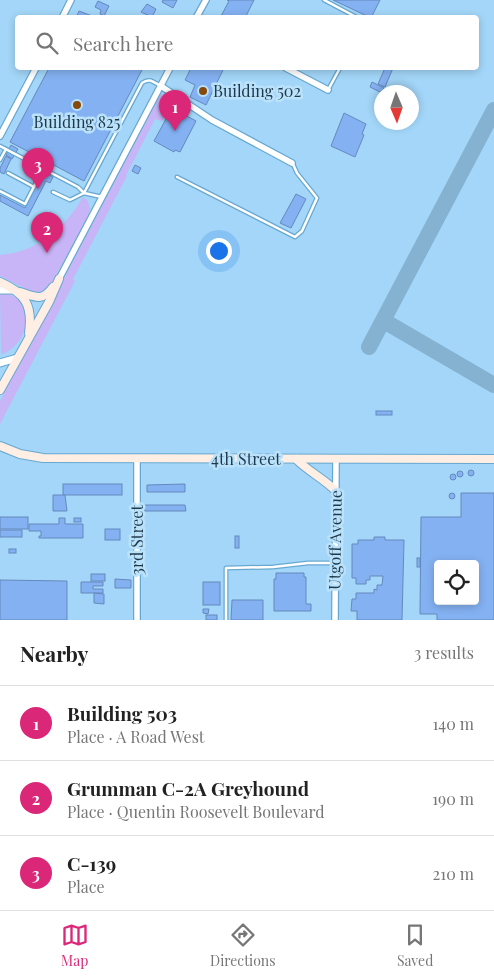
<!DOCTYPE html>
<html lang="en">
<head>
<meta charset="utf-8">
<style>
  :root { --surface:#fff; --page:#f6f6f6; --text:#222; --muted:#767676; --line:#e0e0e0; --accent:#db2777 }
  body { margin:0; font-family:"Playfair Display",serif; background:var(--page); color:var(--text) }
  .controls { position:absolute; right:15px; bottom:15px; display:grid; overflow:hidden; border-radius:5px; box-shadow:0 2px 8px #0003 }
  .controls button { width:45px; height:45px; display:grid; place-items:center; padding:0; border:0; border-bottom:1px solid var(--line); background:var(--surface); color:var(--text); font:25px sans-serif }
  .compass { position:absolute; left:374px; top:85px; width:45px; height:45px; border-radius:50%; background:var(--surface); box-shadow:0 2px 8px #0003; rotate:178deg }
  .you { position:absolute; left:218px; top:250px; width:18px; height:18px; margin:-12px; border:4px solid #fff; border-radius:50%; background:#1a73e8; box-shadow:0 0 0 8px #1a73e833 }
  .badge { display:grid; place-items:center; width:32px; height:32px; border-radius:50%; background:var(--accent); color:#fff; font-size:16px; font-weight:700 }
  .pin { position:absolute; translate:-50% -41px; filter:drop-shadow(0 1px 2px #0008) }
  .pin::after { content:''; position:absolute; top:26px; width:18px; height:15px; background:inherit; clip-path:polygon(0 0,100% 0,50% 100%) }
  .list { margin:0; padding:0; list-style:none }
  h2 { display:flex; justify-content:space-between; align-items:center; height:65px; margin:0; padding:0 20px; font-size:21px }
  h2 small { font-size:16px; font-weight:400; color:var(--muted) }
  .list li { display:grid; grid-template-columns:32px 1fr auto; gap:15px; align-items:center; box-sizing:border-box; height:75px; padding:0 20px; border-top:1px solid var(--line) }
  .list b { display:block; font-size:19px; white-space:nowrap }
  .list p { margin:0; font-size:16px; white-space:nowrap; color:var(--muted) }
  .list em { font-size:16px; font-style:normal; color:var(--muted) }
  .icon { flex:none; width:28px; height:28px; fill:none; stroke:currentColor; stroke-width:2; stroke-linecap:round; stroke-linejoin:round }
  .map { position:relative; flex:none; width:494px; height:620px; overflow:hidden }
  .search { position:absolute; background:var(--surface); box-shadow:0 2px 8px #0003; left:15px; right:15px; top:15px; height:55px; display:flex; align-items:center; gap:12px; box-sizing:border-box; padding:0 18px; border-radius:5px; color:var(--muted); font-size:19px }
  .sheet { height:290px; background:var(--surface) }
  nav { display:flex; justify-content:space-around; align-items:center; box-sizing:border-box; height:70px; border-top:1px solid var(--line); background:var(--surface); font-size:14px; color:var(--muted) }
  nav a { display:grid; justify-items:center; gap:2px }
  nav .on { color:var(--accent) }
  .map>svg:first-child { display:block }
  .green { fill:#c8b5f7 }
  .lines { fill:none; stroke-linecap:round; stroke-linejoin:round }
  .taxiway { stroke:#84b2d0; stroke-width:16 }
  .building { fill:#84b1f2; stroke:#6589bd; fill-rule:evenodd }
  .service-casing { stroke:#68a8d0; stroke-width:5 }
  .minor-casing { stroke:#68a8d0; stroke-width:8 }
  .tertiary-casing { stroke:#68a8d0; stroke-width:9 }
  .secondary-casing { stroke:#68a8d0; stroke-width:10 }
  .service { stroke:#fff; stroke-width:2.5 }
  .minor { stroke:#fff; stroke-width:5.5 }
  .tertiary { stroke:#fff; stroke-width:7 }
  .secondary { stroke:#feeee3; stroke-width:8 }
  .poi-dot { fill:#87480b; stroke:#bbe2fb; stroke-width:2 }
  .labels { text-anchor:middle; stroke-width:5; stroke-linejoin:round; paint-order:stroke }
  .poi-label { font-size:16px; fill:#1e394a; stroke:#bbe2fb; text-anchor:start }
  .street-label { font-size:16px; fill:#1e394a; stroke:#bbe2fb }
</style>
</head>
<body>
<div class="map">
<svg width="494" height="620" viewBox="0 0 494 620">
  <rect width="100%" height="100%" fill="#a3d6f8"/>
  <g class="green">
    <polygon points="160,95 163,95 176,102 174,106 172,105 162,121 155,119 126,175 127,176 73,279 75,281 0,424 0,401"/>
    <path d="M83,197L88,201L90,209L88,217L49,288L44,292L36,294L0,276V255C36,253 66,227 83,197Z"/>
    <path d="M0,292C41,298 30,343 1,355Z"/>
  </g>
  <g class="lines">
    <g class="taxiway">
      <polyline points="384,321 494,385"/>
      <polyline points="369,347 494,110"/>
    </g>
  </g>
  <g class="building">
    <polygon points="163,0 177,0 173,8 162,2"/>
    <polygon points="227,0 254,0 245,18 220,18 229,1"/>
    <polygon points="333,0 380,0 371,18"/>
    <polygon points="98,1 109,6 104,16 100,14 101,10 95,7"/>
    <polygon points="147,4 156,9 152,17 141,12"/>
    <polygon points="79,11 92,16 91,18 76,18"/>
    <polygon points="49,68 143,68 84,181 10,142"/>
    <polygon points="191,68 224,68 206,105 190,97 195,85 185,80"/>
    <polygon points="385,68 393,68 385,87 378,84"/>
    <polygon points="372,82 384,88 382,93 370,87"/>
    <polygon points="172,108 196,121 180,152 175,150 174,152 154,141"/>
    <polygon points="344,113 366,124 362,134 364,135 355,157 331,146"/>
    <polygon points="11,145 18,149 12,159 6,155"/>
    <polygon points="6,156 11,159 4,174 0,172 0,168"/>
    <polygon points="135,165 141,168 138,174 132,171"/>
    <polygon points="44,172 53,177 50,183 46,181 28,216 0,201 0,195 25,208"/>
    <polygon points="296,194 306,199 291,228 280,223"/>
    <rect x="376" y="411" width="16" height="4"/>
    <circle cx="471" cy="473" r="3"/>
    <circle cx="460" cy="474" r="3"/>
    <circle cx="453" cy="477" r="3"/>
    <rect x="63" y="484" width="59" height="11"/>
    <polygon points="185,484 185,492 147,492 147,485"/>
    <circle cx="452" cy="496" r="3"/>
    <path d="M461,493H494V620H437V614H420L421,517H461ZM438,564H475V601H438Z"/>
    <polygon points="53,495 65,495 67,511 53,511"/>
    <polygon points="144,505 185,505 186,511 144,511"/>
    <rect x="0" y="517" width="28" height="12"/>
    <polygon points="59,518 65,518 65,524 83,524 83,538 39,538 39,536 41,536 41,531 29,531 29,524 59,524"/>
    <rect x="74" y="518" width="7" height="4"/>
    <rect x="105" y="529" width="15" height="11"/>
    <rect x="0" y="530" width="22" height="7"/>
    <rect x="235" y="536" width="4" height="12"/>
    <polygon points="374,537 385,537 385,540 404,540 402,620 357,620 357,611 351,611 352,599 356,599 356,593 374,593 374,589 377,590 377,585 382,585 383,576 370,576 370,580 366,580 366,584 356,584 356,578 352,578 352,544 358,544 358,540 374,540"/>
    <rect x="9" y="549" width="7" height="4"/>
    <rect x="417" y="558" width="3" height="9"/>
    <polygon points="276,573 304,573 304,577 306,577 306,604 311,604 311,611 274,611 274,579 276,579"/>
    <rect x="91" y="574" width="14" height="7"/>
    <polygon points="115,579 131,580 131,588 115,588"/>
    <polygon points="0,580 67,581 67,620 0,620"/>
    <polygon points="81,582 103,582 103,586 93,586 93,589 103,589 103,593 81,593"/>
    <rect x="203" y="582" width="17" height="23"/>
    <polygon points="94,593 104,594 104,604 94,603"/>
    <polygon points="232,600 263,600 263,620 231,620"/>
    <polygon points="203,609 209,609 208,614 203,613"/>
    <rect x="206" y="615" width="11" height="5"/>
  </g>
  <g class="lines">
    <defs>
      <g id="service">
        <polyline points="324,0 358,18"/>
        <polyline points="328,90 340,68"/>
        <path d="M0,146L78,187L84,193L142,83C149,78 152,81 159,85"/>
        <polyline points="0,160 6,149"/>
        <polyline points="8,173 34,187"/>
        <polyline points="177,177 295,237 302,231 317,198 297,173 293,164"/>
        <polyline points="0,191 25,204 43,169"/>
        <polyline points="53,192 70,200 84,193 102,197"/>
        <polyline points="226,620 226,568 273,567 308,563 334,563"/>
      </g>
      <g id="minor">
        <polyline points="62,18 71,0"/>
        <polyline points="196,18 206,0"/>
        <polyline points="286,68 328,90"/>
        <polyline points="161,86 212,120 292,163"/>
        <polyline points="0,136 36,68"/>
        <polyline points="59,279 170,68"/>
        <polyline points="137,459 137,620"/>
        <polyline points="335,620 336,459"/>
      </g>
      <g id="tertiary">
        <polyline points="0,290 15,290"/>
        <polyline points="0,363 17,358"/>
      </g>
      <g id="secondary">
        <path d="M0,282C25,293 33,305 29,333"/>
        <path d="M20,292C36,297 42,302 53,287"/>
        <polyline points="0,390 49,302 59,279"/>
        <polyline points="0,446 20,454 43,458 494,459"/>
        <path d="M296,459C308,471 324,479 336,491"/>
      </g>
    </defs>
    <use href="#service" class="service-casing"/>
    <use href="#minor" class="minor-casing"/>
    <use href="#tertiary" class="tertiary-casing"/>
    <use href="#secondary" class="secondary-casing"/>
    <use href="#service" class="service"/>
    <use href="#minor" class="minor"/>
    <use href="#tertiary" class="tertiary"/>
    <use href="#secondary" class="secondary"/>
  </g>
  <g class="poi-dot">
    <circle cx="203" cy="91" r="5"/>
    <circle cx="77" cy="105" r="5"/>
  </g>
  <g class="labels">
    <g class="poi-label">
      <text x="213" y="97">Building 502</text>
      <text x="77" y="128" text-anchor="middle">Building 825</text>
    </g>
    <g class="street-label">
      <text x="246" y="465">4th Street</text>
      <text transform="translate(137 540) rotate(-90)" y="6">3rd Street</text>
      <text transform="translate(335 540) rotate(-89)" y="6">Utgoff Avenue</text>
    </g>
  </g>
</svg>
<div class="controls">
<button><svg class="icon" aria-label="locate" viewBox="0 0 24 24"><circle cx="12" cy="12" r="6"/><path d="M12 2v4M12 18v4M2 12h4M18 12h4"/></svg></button>
</div>
<svg class="compass" viewBox="-18 -18 36 36"><path d="M0-13l5 13h-10z" fill="#e53935"/><path d="M0 13l5-13h-10z" fill="#767676"/></svg>
<div class="you"></div>
<div class="pin badge" style="left:175px;top:131px">1</div>
<div class="pin badge" style="left:47px;top:253px">2</div>
<div class="pin badge" style="left:38px;top:189px">3</div>
<div class="search"><svg class="icon" aria-label="search" viewBox="0 0 24 24"><circle cx="10" cy="10" r="6"/><path d="M15 15l6 6"/></svg>Search here</div>
</div>
<section class="sheet">
<h2>Nearby<small>3 results</small></h2>
<ul class="list">
<li><span class="badge">1</span><div><b>Building 503</b><p>Place · A Road West</p></div><em>140 m</em></li>
<li><span class="badge">2</span><div><b>Grumman C-2A Greyhound</b><p>Place · Quentin Roosevelt Boulevard</p></div><em>190 m</em></li>
<li><span class="badge">3</span><div><b>C-139</b><p>Place</p></div><em>210 m</em></li>
</ul>
</section>
<nav>
<a class="on"><svg class="icon" aria-label="map" viewBox="0 0 24 24"><path d="M3 6l6-2 6 2 6-2v14l-6 2-6-2-6 2zM9 4v14M15 6v14"/></svg>Map</a>
<a><svg class="icon" aria-label="directions" viewBox="0 0 24 24"><path d="M12 3l9 9-9 9-9-9zM9 14v-3h6M13 9l2 2-2 2"/></svg>Directions</a>
<a><svg class="icon" aria-label="saved" viewBox="0 0 24 24"><path d="M7 4h10v16l-5-4-5 4z"/></svg>Saved</a>
</nav>
</body>
</html>
